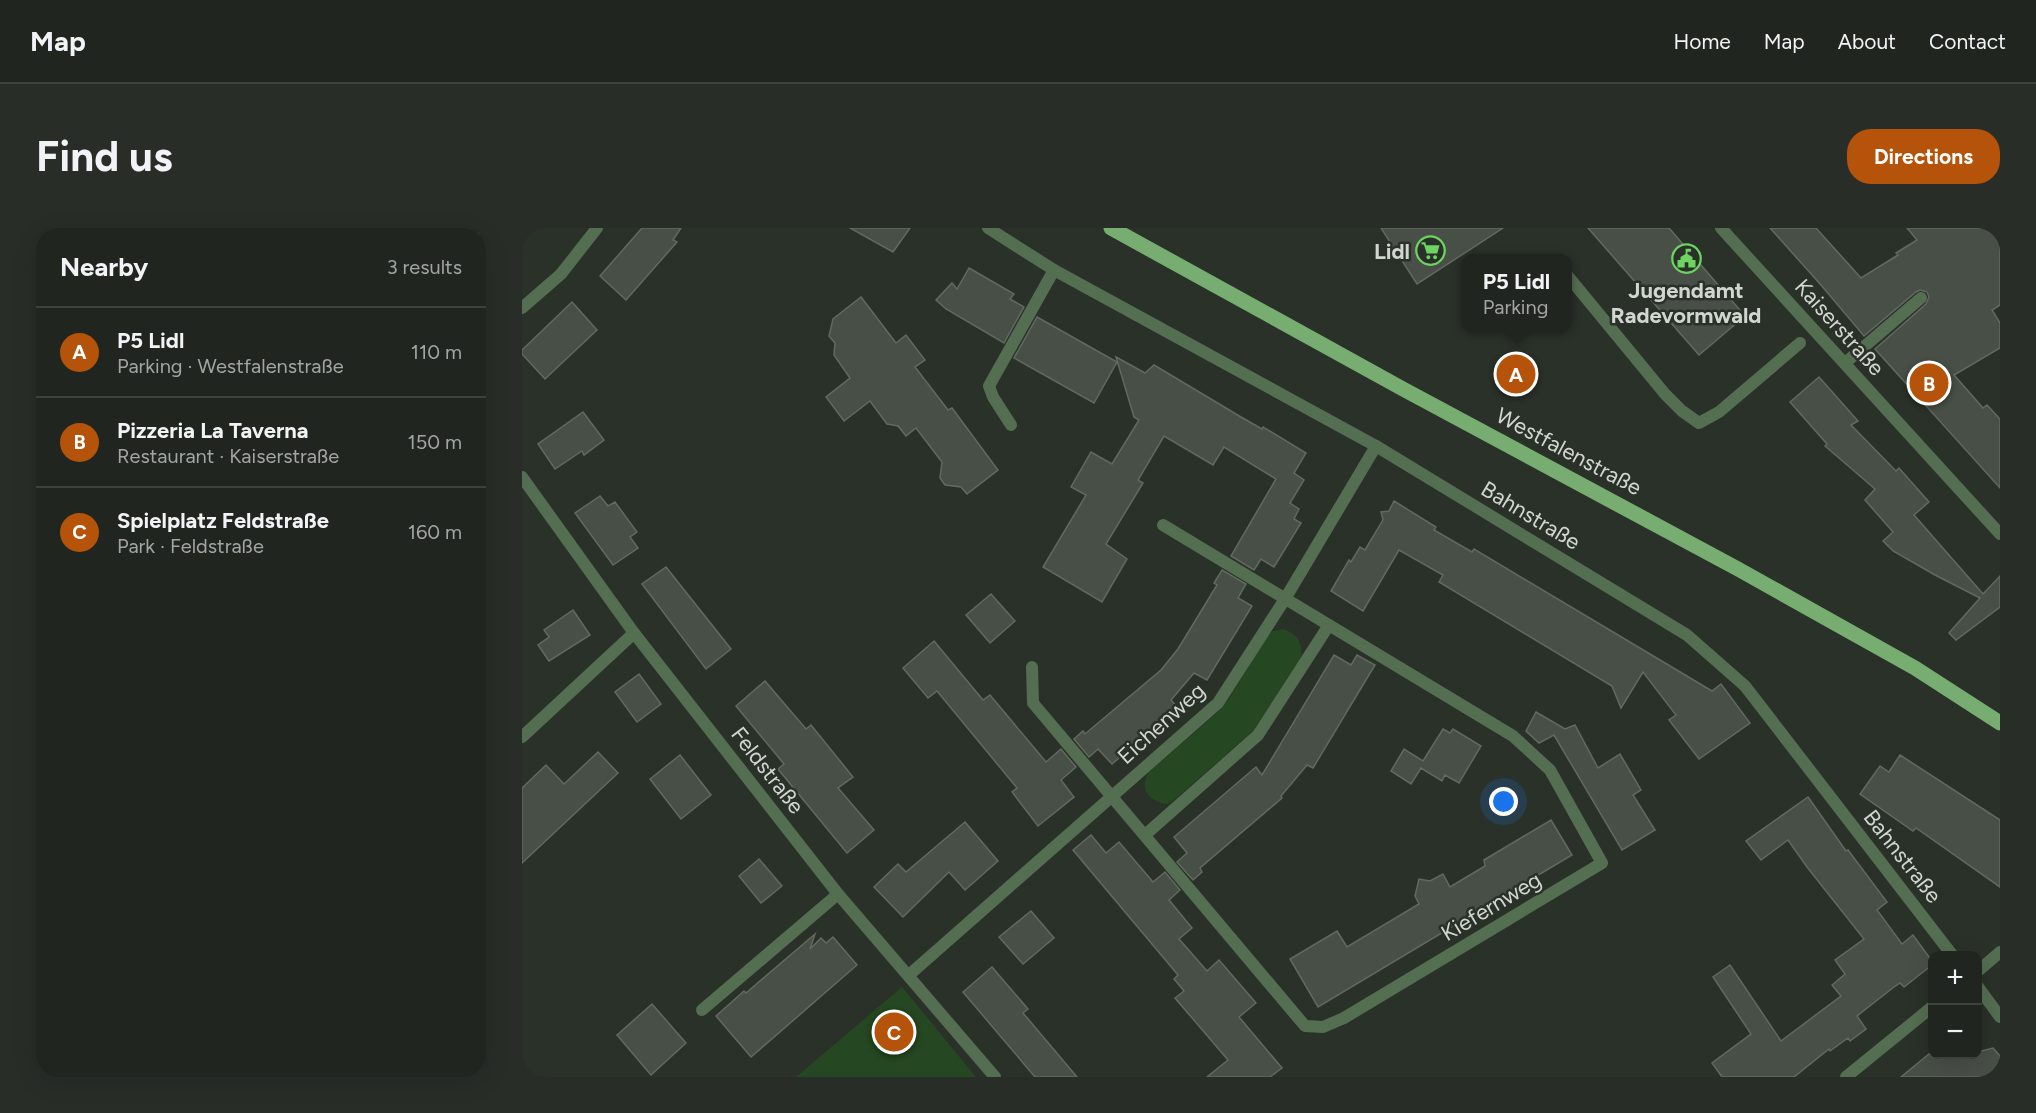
<!DOCTYPE html>
<html lang="en">
<head>
<meta charset="utf-8">
<style>
  :root { --surface:#20251f; --page:#282d28; --text:#f1f3f6; --muted:#a2a5a4; --line:#3d423d; --accent:#b45309 }
  body { margin:0; font-family:Figtree,sans-serif; background:var(--page); color:var(--text) }
  .controls { position:absolute; right:18px; bottom:18px; display:grid; overflow:hidden; border-radius:12px; box-shadow:0 6px 24px #0002 }
  .controls button { width:54px; height:54px; display:grid; place-items:center; padding:0; border:0; border-bottom:2px solid var(--line); background:var(--surface); color:var(--text); font:30px sans-serif }
  .you { position:absolute; left:982px; top:574px; width:21px; height:21px; margin:-15px; border:4px solid #fff; border-radius:50%; background:#1a73e8; box-shadow:0 0 0 9px #1a73e833 }
  .badge { display:grid; place-items:center; width:39px; height:39px; border-radius:50%; background:var(--accent); color:#fff; font-size:20px; font-weight:700 }
  .pin { position:absolute; translate:-50% -50%; border:3px solid #fff; box-shadow:0 2px 6px #0006 }
  .popup { position:absolute; left:939px; top:26px; width:111px; height:78px; box-sizing:border-box; display:grid; place-content:center; border-radius:12px; background:var(--surface); filter:drop-shadow(0 2px 4px #0005); font-size:20px; white-space:nowrap; color:var(--muted) }
  .popup b { font-size:22px; color:var(--text) }
  .popup::after { content:''; position:absolute; left:50%; top:100%; margin-left:-12px; border:12px solid transparent; border-top-color:var(--surface) }
  .list { margin:0; padding:0; list-style:none }
  h2 { display:flex; justify-content:space-between; align-items:center; height:78px; margin:0; padding:0 24px; font-size:26px }
  h2 small { font-size:20px; font-weight:400; color:var(--muted) }
  .list li { display:grid; grid-template-columns:39px 1fr auto; gap:18px; align-items:center; box-sizing:border-box; height:90px; padding:0 24px; border-top:2px solid var(--line) }
  .list b { display:block; font-size:22px; white-space:nowrap }
  .list p { margin:0; font-size:20px; white-space:nowrap; color:var(--muted) }
  .list em { font-size:20px; font-style:normal; color:var(--muted) }
  .map { position:relative; flex:none; width:1478px; height:849px; overflow:hidden; border-radius:24px }
  header { display:flex; align-items:center; gap:36px; box-sizing:border-box; height:84px; padding:0 30px; background:var(--surface); border-bottom:2px solid var(--line) }
  header strong { font-size:28px }
  nav { display:flex; gap:33px; margin-inline-start:auto; font-size:21px }
  .intro { display:flex; align-items:center; justify-content:space-between; box-sizing:border-box; height:144px; padding:0 36px }
  h1 { margin:0; font-size:42px }
  .button { padding:15px 27px; border-radius:24px; background:var(--accent); color:#fff; font-size:21px; font-weight:700 }
  main { display:flex; gap:36px; padding:0 36px }
  aside { flex:1; background:var(--surface); border-radius:24px; box-shadow:0 6px 24px #0002 }
  .map>svg:first-child { display:block }
  .green { fill:#254721 }
  .building { fill:#484f47; stroke:#616960; stroke-width:1.5 }
  .lines { fill:none; stroke-linecap:round; stroke-linejoin:round }
  .lane { stroke:#546e51; stroke-width:12 }
  .street { stroke:#546e51; stroke-width:12 }
  .primary { stroke:#77ad70; stroke-width:15 }
  .labels { text-anchor:middle; stroke-width:5; stroke-linejoin:round; paint-order:stroke }
  .poi-label { font-size:22px; font-weight:bold; fill:#d2d6d1; stroke:#2a3129; text-anchor:end }
  .street-label { font-size:22px; fill:#d2d6d1; stroke:#2a3129 }
</style>
</head>
<body>
<header>
<strong>Map</strong>
<nav><a>Home</a><a>Map</a><a>About</a><a>Contact</a></nav>
</header>
<div class="intro"><h1>Find us</h1><a class="button">Directions</a></div>
<main>
<aside>
<h2>Nearby<small>3 results</small></h2>
<ul class="list">
<li><span class="badge">A</span><div><b>P5 Lidl</b><p>Parking · Westfalenstraße</p></div><em>110 m</em></li>
<li><span class="badge">B</span><div><b>Pizzeria La Taverna</b><p>Restaurant · Kaiserstraße</p></div><em>150 m</em></li>
<li><span class="badge">C</span><div><b>Spielplatz Feldstraße</b><p>Park · Feldstraße</p></div><em>160 m</em></li>
</ul>
</aside>
<div class="map">
<svg width="1478" height="849" viewBox="0 0 1478 849">
  <rect width="100%" height="100%" fill="#2a3129"/>
  <g class="green">
    <path d="M761,401C776,406 780,414 779,429L731,503L652,572L646,576C627,574 616,561 627,544L694,486L707,471L745,408L751,403Z"/>
    <polygon points="380,759 454,849 274,849"/>
  </g>
  <g class="building">
    <polygon points="120,0 159,0 151,12 155,14 104,72 78,48"/>
    <polygon points="328,0 388,0 371,24"/>
    <polygon points="859,0 981,0 895,56"/>
    <polygon points="1066,0 1147,0 1223,88 1177,127"/>
    <polygon points="1248,0 1294,0 1339,50 1376,27 1374,25 1395,12 1385,0 1478,0 1478,77 1470,82 1478,95 1478,120 1432,147 1461,180 1465,177 1478,191 1478,260 1353,121 1404,76 1407,69 1405,64 1398,62 1394,64 1342,108 1299,57"/>
    <polygon points="447,40 492,66 488,71 502,79 482,115 424,81 414,72 430,55 435,61"/>
    <polygon points="339,69 374,115 384,107 403,132 393,139 426,182 430,180 476,242 445,266 439,259 423,257 418,250 420,234 394,200 384,208 376,198 365,196 348,173 322,193 304,169 328,150 312,127 313,115 307,108 311,91"/>
    <polygon points="50,74 75,102 23,151 0,126 0,122"/>
    <polygon points="515,89 595,134 572,175 492,130"/>
    <polygon points="594,129 623,145 632,137 719,189 740,201 741,199 784,225 772,245 782,252 768,275 777,281 772,291 779,295 752,339 739,331 732,342 709,328 754,251 702,219 691,237 642,208 616,252 621,255 584,316 605,331 580,374 521,339 564,267 549,259 569,224 590,236 617,192 612,189"/>
    <polygon points="1297,149 1336,193 1329,197 1374,243 1377,240 1407,274 1392,287 1461,366 1478,348 1478,379 1434,412 1427,405 1458,370 1413,347 1371,323 1361,313 1371,304 1343,272 1353,261 1303,218 1305,216 1268,174"/>
    <polygon points="61,184 82,212 62,227 60,223 33,241 16,216"/>
    <polygon points="78,268 86,278 93,274 115,304 108,309 116,320 91,337 53,285"/>
    <polygon points="872,273 914,299 912,302 950,324 952,321 1190,463 1199,456 1228,495 1177,531 1147,492 1154,487 1121,444 1099,480 1090,458 917,354 921,347 877,322 841,383 809,363 827,332 829,334 838,319 843,322 861,292 859,284 867,283"/>
    <polygon points="144,339 209,421 184,441 120,356"/>
    <polygon points="700,342 724,356 716,370 730,378 685,452 672,445 649,472 656,480 590,536 576,521 567,529 552,511 561,503 563,506 639,442 656,421 695,357 692,355"/>
    <polygon points="469,366 493,393 468,415 444,387"/>
    <polygon points="51,382 68,407 27,433 16,417 27,409 22,402"/>
    <polygon points="412,413 461,472 468,467 524,534 539,521 554,539 539,552 552,569 516,598 490,564 495,560 415,463 406,470 381,440"/>
    <polygon points="812,427 829,437 835,427 853,437 791,540 785,537 759,568 760,570 678,640 680,644 671,652 655,634 665,625 652,609 734,539 740,547"/>
    <polygon points="117,446 139,476 115,494 93,464"/>
    <polygon points="243,453 284,501 289,497 331,549 316,560 352,602 325,625 256,541 262,536 214,478"/>
    <polygon points="1014,484 1043,501 1053,497 1076,540 1098,526 1119,562 1111,567 1133,602 1100,622 1032,507 1017,515 1004,503"/>
    <polygon points="921,501 928,505 931,501 959,518 937,555 923,547 920,553 899,540 889,556 869,543 882,521 901,533"/>
    <polygon points="76,524 96,545 0,635 0,560 24,537 42,556"/>
    <polygon points="158,527 189,567 159,591 128,551"/>
    <polygon points="1378,527 1478,592 1478,659 1394,600 1391,603 1338,566 1358,538 1367,544"/>
    <polygon points="1286,569 1324,623 1326,622 1365,674 1355,682 1380,716 1391,707 1410,733 1410,737 1382,759 1378,755 1372,759 1335,788 1344,801 1328,813 1326,810 1308,823 1307,821 1272,849 1200,849 1190,835 1229,806 1191,749 1208,737 1259,813 1319,768 1310,757 1323,746 1313,732 1342,711 1285,639 1266,612 1239,632 1224,613"/>
    <polygon points="1029,592 1050,627 796,779 768,731 815,703 825,719 897,676 893,668 897,651 908,653 921,646 928,659 963,638 962,632"/>
    <polygon points="443,594 476,633 443,662 427,644 381,689 352,659 376,636 384,644"/>
    <polygon points="569,607 584,625 597,614 631,654 643,644 658,662 647,672 670,700 657,711 685,743 697,732 734,775 717,789 760,840 748,849 685,849 706,832 653,770 662,763 652,751 656,747 551,622"/>
    <polygon points="237,631 260,658 239,675 217,648"/>
    <polygon points="509,683 532,710 501,736 477,709"/>
    <polygon points="293,706 288,721 299,710 304,715 311,709 335,737 229,829 194,788 222,763 224,765"/>
    <polygon points="470,739 506,781 501,785 555,849 513,849 441,764"/>
    <polygon points="130,776 164,815 129,847 95,807"/>
    <polygon points="1471,820 1478,828 1478,849 1379,849 1407,826 1455,826 1455,824"/>
  </g>
  <g class="lines">
    <g class="lane">
      <polyline points="1045,47 1143,166 1160,183 1177,195 1197,184 1278,115"/>
      <polyline points="1323,135 1399,70"/>
      <polyline points="489,197 471,169 467,158 532,42"/>
      <polyline points="180,782 316,666"/>
    </g>
    <g class="street">
      <polyline points="466,0 532,42 854,218 1165,407 1223,458 1431,728"/>
      <polyline points="1199,0 1478,306"/>
      <polyline points="0,80 39,46 75,0"/>
      <polyline points="0,249 112,405 316,666 473,849"/>
      <polyline points="510,439 511,475 783,798 801,799 822,790 1080,635 1028,542 991,508 641,297"/>
      <polyline points="0,509 112,405"/>
      <polyline points="623,607 736,507 807,397"/>
      <polyline points="1456,743 1478,724"/>
      <polyline points="387,747 696,475 763,371 854,218"/>
      <polyline points="1456,759 1478,789"/>
      <polyline points="1324,849 1410,779"/>
    </g>
    <polyline class="primary" points="589,0 881,161 1216,341 1393,440 1478,495"/>
  </g>
  <defs>
    <symbol id="supermarket-ring" viewBox="-11 -11 22 22"><circle r="9.5" fill="#2a3129" stroke="#6dd361" stroke-width="1.5"/><path d="M-6-5.5h2.5l.6 2H6L4.5 2H-2.5L-4.4-4H-6ZM-1.5 3.2a1.3 1.3 0 1 0 .1 0ZM3 3.2a1.3 1.3 0 1 0 .1 0Z" fill="#6dd361"/></symbol>
    <symbol id="civic-ring" viewBox="-11 -11 22 22"><circle r="9.5" fill="#2a3129" stroke="#6dd361" stroke-width="1.5"/><path d="M-.6-6.5H3V-4.5H.6V-3L4-1V1h2V6H-6V1h2V-1L-.6-3ZM-1.2 2.5V6h2.4V2.5Z" fill="#6dd361"/></symbol>
  </defs>
  <g fill-rule="evenodd">
    <use href="#supermarket-ring" x="892" y="6" width="33" height="33"/>
    <use href="#civic-ring" x="1148" y="14" width="33" height="33"/>
  </g>
  <g class="labels">
    <g class="poi-label">
      <text x="888" y="31">Lidl</text>
      <text x="1164" y="70" text-anchor="middle">Jugendamt<tspan x="1164" dy="25">Radevormwald</tspan></text>
    </g>
    <g class="street-label">
      <text transform="translate(1318 99) rotate(48)" y="8">Kaiserstraße</text>
      <text transform="translate(1047 223) rotate(28)" y="8">Westfalenstraße</text>
      <text transform="translate(1009 287) rotate(31)" y="8">Bahnstraße</text>
      <text transform="translate(639 495) rotate(-42)" y="8">Eichenweg</text>
      <text transform="translate(246 542) rotate(52)" y="8">Feldstraße</text>
      <text transform="translate(1381 628) rotate(52)" y="8">Bahnstraße</text>
      <text transform="translate(969 678) rotate(-31)" y="8">Kiefernweg</text>
    </g>
  </g>
</svg>
<div class="controls">
<button>+</button>
<button>−</button>
</div>
<div class="you"></div>
<div class="pin badge" style="left:994px;top:146px">A</div>
<div class="popup"><b>P5 Lidl</b>Parking</div>
<div class="pin badge" style="left:1407px;top:155px">B</div>
<div class="pin badge" style="left:372px;top:804px">C</div>
</div>
</main>
</body>
</html>
